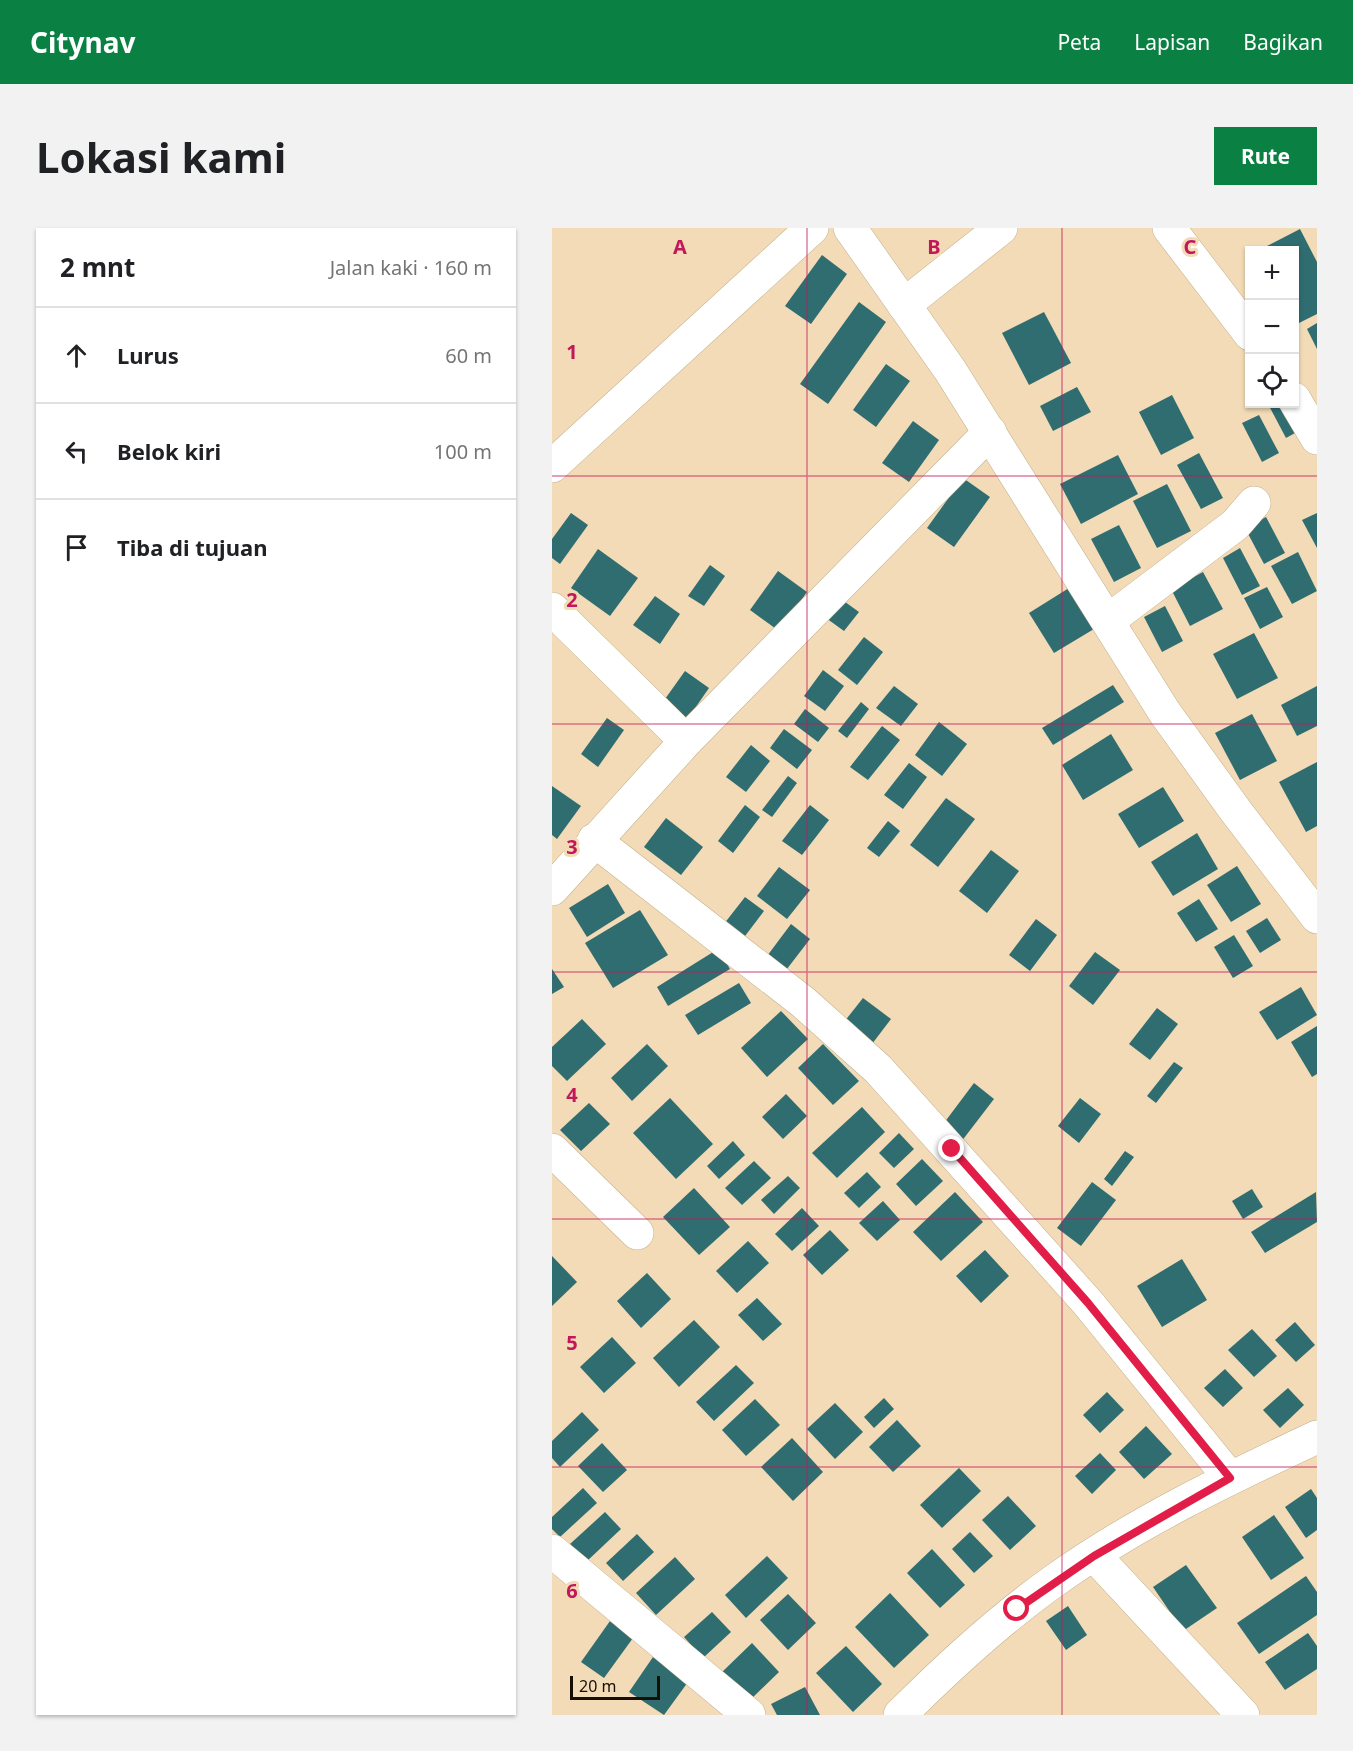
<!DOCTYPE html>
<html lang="id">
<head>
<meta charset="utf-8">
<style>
  :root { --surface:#fff; --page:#f2f2f2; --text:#202124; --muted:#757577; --line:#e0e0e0; --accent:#0b8043 }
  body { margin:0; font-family:"Noto Sans",sans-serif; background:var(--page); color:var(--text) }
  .controls { position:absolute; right:18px; top:18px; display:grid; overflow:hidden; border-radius:0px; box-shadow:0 2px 4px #0004 }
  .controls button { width:54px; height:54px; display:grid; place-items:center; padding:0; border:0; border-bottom:2px solid var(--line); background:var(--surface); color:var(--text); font:30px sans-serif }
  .scale { position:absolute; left:18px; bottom:15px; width:90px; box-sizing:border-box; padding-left:6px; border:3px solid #170f03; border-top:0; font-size:16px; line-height:21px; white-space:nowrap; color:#170f03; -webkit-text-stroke:4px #f2dbb6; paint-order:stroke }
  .stop { position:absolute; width:18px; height:18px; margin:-14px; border:4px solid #e11d48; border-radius:50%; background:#fff }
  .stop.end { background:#e11d48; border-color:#fff; box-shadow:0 2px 6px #0008 }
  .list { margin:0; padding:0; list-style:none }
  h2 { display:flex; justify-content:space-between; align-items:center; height:78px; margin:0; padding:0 24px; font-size:26px }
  h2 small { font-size:20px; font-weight:400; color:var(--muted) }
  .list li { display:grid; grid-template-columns:39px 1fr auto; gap:18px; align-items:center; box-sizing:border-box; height:96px; padding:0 24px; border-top:2px solid var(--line) }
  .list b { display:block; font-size:22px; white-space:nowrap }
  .list em { font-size:20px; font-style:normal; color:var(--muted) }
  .icon { flex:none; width:33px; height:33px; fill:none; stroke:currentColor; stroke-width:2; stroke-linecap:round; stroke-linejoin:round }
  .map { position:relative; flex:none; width:765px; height:1487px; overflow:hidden; border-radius:0px }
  header { display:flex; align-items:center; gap:36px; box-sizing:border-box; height:84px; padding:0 30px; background:var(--accent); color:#fff }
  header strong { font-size:28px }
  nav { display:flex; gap:33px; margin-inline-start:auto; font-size:21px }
  .intro { display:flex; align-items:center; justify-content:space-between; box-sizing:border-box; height:144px; padding:0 36px }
  h1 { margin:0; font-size:42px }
  .button { padding:15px 27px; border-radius:0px; background:var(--accent); color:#fff; font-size:21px; font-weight:700 }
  main { display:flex; gap:36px; padding:0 36px }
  aside { flex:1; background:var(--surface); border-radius:0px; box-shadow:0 2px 4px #0004 }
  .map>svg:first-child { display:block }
  .building { fill:#2f6d70 }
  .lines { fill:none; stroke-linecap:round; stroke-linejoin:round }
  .minor-casing { stroke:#c4af8b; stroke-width:34 }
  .minor { stroke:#fff; stroke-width:33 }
  .route { stroke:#e11d48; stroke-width:8 }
  .grid { fill:none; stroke:#c2185b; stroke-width:1.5; stroke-opacity:0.55 }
  .grid-label { font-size:20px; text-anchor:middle; font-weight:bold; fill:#c2185b; stroke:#f2dbb6; stroke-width:6; stroke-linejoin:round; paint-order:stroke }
</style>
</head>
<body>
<header>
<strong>Citynav</strong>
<nav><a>Peta</a><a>Lapisan</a><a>Bagikan</a></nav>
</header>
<div class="intro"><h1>Lokasi kami</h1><a class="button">Rute</a></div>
<main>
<aside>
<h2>2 mnt<small>Jalan kaki · 160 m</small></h2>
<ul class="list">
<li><svg class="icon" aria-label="ahead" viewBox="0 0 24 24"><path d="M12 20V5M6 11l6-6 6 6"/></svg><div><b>Lurus</b></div><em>60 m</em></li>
<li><svg class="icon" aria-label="left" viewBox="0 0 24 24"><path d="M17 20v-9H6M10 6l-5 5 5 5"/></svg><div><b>Belok kiri</b></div><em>100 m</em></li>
<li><svg class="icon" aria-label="arrive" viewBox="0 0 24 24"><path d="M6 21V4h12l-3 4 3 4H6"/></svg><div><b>Tiba di tujuan</b></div></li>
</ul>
</aside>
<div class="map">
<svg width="765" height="1487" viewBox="0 0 765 1487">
  <rect width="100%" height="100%" fill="#f2dbb6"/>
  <g class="building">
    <polygon points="748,1 765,34 765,86 747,95 742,86 742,22 713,22 711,20"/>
    <polygon points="270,27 295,46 259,96 233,78"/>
    <polygon points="307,74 334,94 276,176 248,156"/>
    <polygon points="492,84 519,135 477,157 450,105"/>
    <polygon points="765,95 765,121 755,101"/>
    <polygon points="334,136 358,153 324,199 301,182"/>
    <polygon points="525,159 539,184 501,203 488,178"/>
    <polygon points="620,167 642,210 609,227 587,184"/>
    <polygon points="716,176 742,176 754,199 734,210"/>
    <polygon points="707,187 727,225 710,234 690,195"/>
    <polygon points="361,193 387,212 357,254 330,235"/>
    <polygon points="647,225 671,270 649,281 625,237"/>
    <polygon points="566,227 586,266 529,296 508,256"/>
    <polygon points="411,250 438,269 402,319 375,300"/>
    <polygon points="615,256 639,303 605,320 581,273"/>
    <polygon points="19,285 36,297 8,336 0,330 0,311"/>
    <polygon points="765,285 765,320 750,292"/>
    <polygon points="714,289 733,325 712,336 693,300"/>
    <polygon points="567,297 589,340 562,354 539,311"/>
    <polygon points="688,320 708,358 690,367 671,330"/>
    <polygon points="46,321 86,350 58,388 19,360"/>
    <polygon points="746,324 765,363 740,376 719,338"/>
    <polygon points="158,337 173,348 152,378 136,368"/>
    <polygon points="226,343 255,364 227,403 198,382"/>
    <polygon points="651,344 671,381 638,398 619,361"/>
    <polygon points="715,359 731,389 708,401 692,370"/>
    <polygon points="517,360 542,401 502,425 477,385"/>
    <polygon points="103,368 128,386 108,416 81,397"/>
    <polygon points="289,371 307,384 292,403 274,390"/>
    <polygon points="613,378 631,413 610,424 592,389"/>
    <polygon points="702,405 726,450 685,471 661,426"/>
    <polygon points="312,409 331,424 305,457 286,442"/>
    <polygon points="271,442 292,458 273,483 252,468"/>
    <polygon points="133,443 157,460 132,496 108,478"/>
    <polygon points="561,457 572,474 501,517 490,500"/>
    <polygon points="342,458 366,476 349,498 324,480"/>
    <polygon points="765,458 765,498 745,508 729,477"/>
    <polygon points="309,474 317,481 295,510 286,503"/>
    <polygon points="253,481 277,500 266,514 242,496"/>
    <polygon points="700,486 725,533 688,552 663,505"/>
    <polygon points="55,490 72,502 46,539 29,526"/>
    <polygon points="387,494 415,516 390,548 363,527"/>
    <polygon points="330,498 348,512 316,552 298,539"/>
    <polygon points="232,501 260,522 245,541 218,520"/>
    <polygon points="559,506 581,542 531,572 510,537"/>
    <polygon points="199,517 218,533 194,564 174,549"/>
    <polygon points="765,534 765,598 754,604 727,554"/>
    <polygon points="357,535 375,549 351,581 332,567"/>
    <polygon points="236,548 245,555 220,589 210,582"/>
    <polygon points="0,558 29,578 5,611 0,607"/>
    <polygon points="611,559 632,593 587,620 566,586"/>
    <polygon points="394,570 423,591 386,639 358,617"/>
    <polygon points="193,577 208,589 181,625 166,613"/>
    <polygon points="258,577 277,592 250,627 230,613"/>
    <polygon points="114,590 151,619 129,647 92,619"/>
    <polygon points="336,593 348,603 327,629 315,620"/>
    <polygon points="645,605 666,641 621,668 599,634"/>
    <polygon points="439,622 467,643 435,685 407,663"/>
    <polygon points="685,638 709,676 679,694 655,657"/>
    <polygon points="227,639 258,662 235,691 205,668"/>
    <polygon points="56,656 73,685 35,709 17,680"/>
    <polygon points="193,669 212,683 187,716 168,701"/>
    <polygon points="647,671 666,701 644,714 625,685"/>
    <polygon points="88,682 116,727 61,760 33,715"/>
    <polygon points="715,690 729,712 708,725 694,703"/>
    <polygon points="484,691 505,707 478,743 457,727"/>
    <polygon points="239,696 258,711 228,750 209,736"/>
    <polygon points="682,707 701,738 681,750 662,719"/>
    <polygon points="166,721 178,741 116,778 105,759"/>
    <polygon points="543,724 568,742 541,777 517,758"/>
    <polygon points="0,741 12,759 0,766"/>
    <polygon points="187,755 199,775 146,807 133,787"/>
    <polygon points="749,759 765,787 725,812 707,784"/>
    <polygon points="311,770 339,791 320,816 292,794"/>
    <polygon points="605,780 626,796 598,832 577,816"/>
    <polygon points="229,783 256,811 215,849 189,820"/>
    <polygon points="30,791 54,816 15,853 0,838 0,819"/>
    <polygon points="765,798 765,846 760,849 739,814"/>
    <polygon points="95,816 116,838 80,873 59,850"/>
    <polygon points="271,816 307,853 281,877 246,840"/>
    <polygon points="622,834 631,840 604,875 595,868"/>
    <polygon points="422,855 442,871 409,914 389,899"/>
    <polygon points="234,866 255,888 231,911 210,889"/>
    <polygon points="118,870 161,916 124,951 81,905"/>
    <polygon points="528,870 549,886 527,915 506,898"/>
    <polygon points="37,875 58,896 29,923 8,902"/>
    <polygon points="310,879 333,904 285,950 260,925"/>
    <polygon points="347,905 362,921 342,940 327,925"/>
    <polygon points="181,913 193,927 167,951 155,938"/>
    <polygon points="573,923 582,929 560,958 552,951"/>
    <polygon points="370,931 391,953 364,978 344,956"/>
    <polygon points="202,933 219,950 190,977 173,960"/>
    <polygon points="315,944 329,959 307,980 292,965"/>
    <polygon points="236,948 248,960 222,986 209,972"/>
    <polygon points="540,954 564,972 529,1018 505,1000"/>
    <polygon points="142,960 178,999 147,1027 111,989"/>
    <polygon points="700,961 711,979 691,991 680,973"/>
    <polygon points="403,964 431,994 389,1033 361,1004"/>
    <polygon points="764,964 765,994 713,1025 699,1004"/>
    <polygon points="331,973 348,992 325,1013 307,995"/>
    <polygon points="250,980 267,998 240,1023 223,1006"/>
    <polygon points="278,1002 297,1022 270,1047 251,1027"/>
    <polygon points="196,1013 217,1035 185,1065 164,1043"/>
    <polygon points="433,1022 457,1048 429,1075 404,1048"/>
    <polygon points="0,1028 25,1054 0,1078"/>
    <polygon points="630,1031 655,1072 610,1099 585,1058"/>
    <polygon points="95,1045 119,1071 89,1100 65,1073"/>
    <polygon points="205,1070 230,1096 211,1113 186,1087"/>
    <polygon points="142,1092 168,1119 127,1159 101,1130"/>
    <polygon points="743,1094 763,1117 744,1134 723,1112"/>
    <polygon points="700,1101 725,1128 702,1149 676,1122"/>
    <polygon points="60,1109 84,1135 52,1165 28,1139"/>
    <polygon points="184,1137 202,1155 162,1193 144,1174"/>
    <polygon points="673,1141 691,1160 671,1179 652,1160"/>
    <polygon points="736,1160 752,1177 728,1200 711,1182"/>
    <polygon points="555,1164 572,1182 548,1205 531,1187"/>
    <polygon points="332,1170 342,1181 322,1200 312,1189"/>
    <polygon points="203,1171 228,1197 194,1228 170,1202"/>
    <polygon points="283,1175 311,1204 283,1231 255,1201"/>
    <polygon points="30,1184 47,1202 8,1239 0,1230 0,1213"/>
    <polygon points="345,1192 369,1218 341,1244 317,1219"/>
    <polygon points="594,1198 620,1226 592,1251 567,1224"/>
    <polygon points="240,1210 271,1244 241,1273 209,1239"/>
    <polygon points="50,1215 75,1242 51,1264 26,1238"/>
    <polygon points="548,1225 564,1242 540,1266 523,1248"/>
    <polygon points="407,1240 429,1263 390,1300 368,1277"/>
    <polygon points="31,1260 45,1275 8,1309 0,1301 0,1289"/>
    <polygon points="759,1261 765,1270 765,1302 754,1310 733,1279"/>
    <polygon points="456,1268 484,1298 458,1322 430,1292"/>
    <polygon points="53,1284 69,1301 34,1334 18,1316"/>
    <polygon points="722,1287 752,1330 719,1352 690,1309"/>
    <polygon points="418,1304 441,1328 422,1345 400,1321"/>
    <polygon points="85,1306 102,1324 71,1353 54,1335"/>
    <polygon points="380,1321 413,1357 388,1380 355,1345"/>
    <polygon points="215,1328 236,1350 194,1390 173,1367"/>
    <polygon points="123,1329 143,1351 104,1387 84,1365"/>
    <polygon points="634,1337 665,1380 631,1403 601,1359"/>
    <polygon points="754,1348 765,1364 765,1387 707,1426 685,1395"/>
    <polygon points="338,1365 377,1407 342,1440 303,1399"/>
    <polygon points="236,1366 264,1395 236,1422 208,1392"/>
    <polygon points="516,1378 535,1407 514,1422 494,1393"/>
    <polygon points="160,1384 179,1404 151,1430 132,1409"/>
    <polygon points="58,1393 81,1410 52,1450 29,1434"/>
    <polygon points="756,1405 765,1418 765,1441 733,1462 713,1434"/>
    <polygon points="200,1415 227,1444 195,1475 168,1446"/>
    <polygon points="294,1418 330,1456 301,1484 264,1445"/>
    <polygon points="101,1429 136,1454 112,1487 77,1464"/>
    <polygon points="253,1459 268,1487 225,1487 219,1476"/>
  </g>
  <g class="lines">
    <defs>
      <g id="minor">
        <polyline points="298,0 398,142 613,485 683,582 765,689"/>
        <polyline points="617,0 698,106"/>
        <polyline points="352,77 449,0"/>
        <polyline points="742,171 765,210"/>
        <polyline points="0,238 260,0"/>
        <polyline points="0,381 134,513"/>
        <polyline points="557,392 683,297 702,275"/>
        <polyline points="42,612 251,774 326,841 536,1075 678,1250"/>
        <polyline points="0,661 134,513 438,204"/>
        <polyline points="0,922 85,1005"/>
        <polyline points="0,1323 197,1487"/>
        <polyline points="542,1327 691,1487"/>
        <path d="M348,1487C396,1439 447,1392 502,1353C583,1295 675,1251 765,1209"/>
      </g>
    </defs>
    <use href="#minor" class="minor-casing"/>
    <use href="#minor" class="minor"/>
  </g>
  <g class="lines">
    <polyline class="route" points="400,921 536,1075 678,1250 542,1328 465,1381"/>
  </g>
  <path class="grid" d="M255,0V1487M510,0V1487M0,248H765M0,496H765M0,744H765M0,991H765M0,1239H765"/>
  <g class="grid-label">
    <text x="128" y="26">A</text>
    <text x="382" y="26">B</text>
    <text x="638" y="26">C</text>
    <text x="20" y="131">1</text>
    <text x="20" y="379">2</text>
    <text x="20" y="626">3</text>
    <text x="20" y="874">4</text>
    <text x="20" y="1122">5</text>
    <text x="20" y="1370">6</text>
  </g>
</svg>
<div class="controls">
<button>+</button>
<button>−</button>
<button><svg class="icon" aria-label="locate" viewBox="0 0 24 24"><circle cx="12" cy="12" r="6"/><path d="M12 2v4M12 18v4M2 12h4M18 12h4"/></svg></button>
</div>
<div class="scale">20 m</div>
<div class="stop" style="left:465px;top:1381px"></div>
<div class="stop end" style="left:400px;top:921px"></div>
</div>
</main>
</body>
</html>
